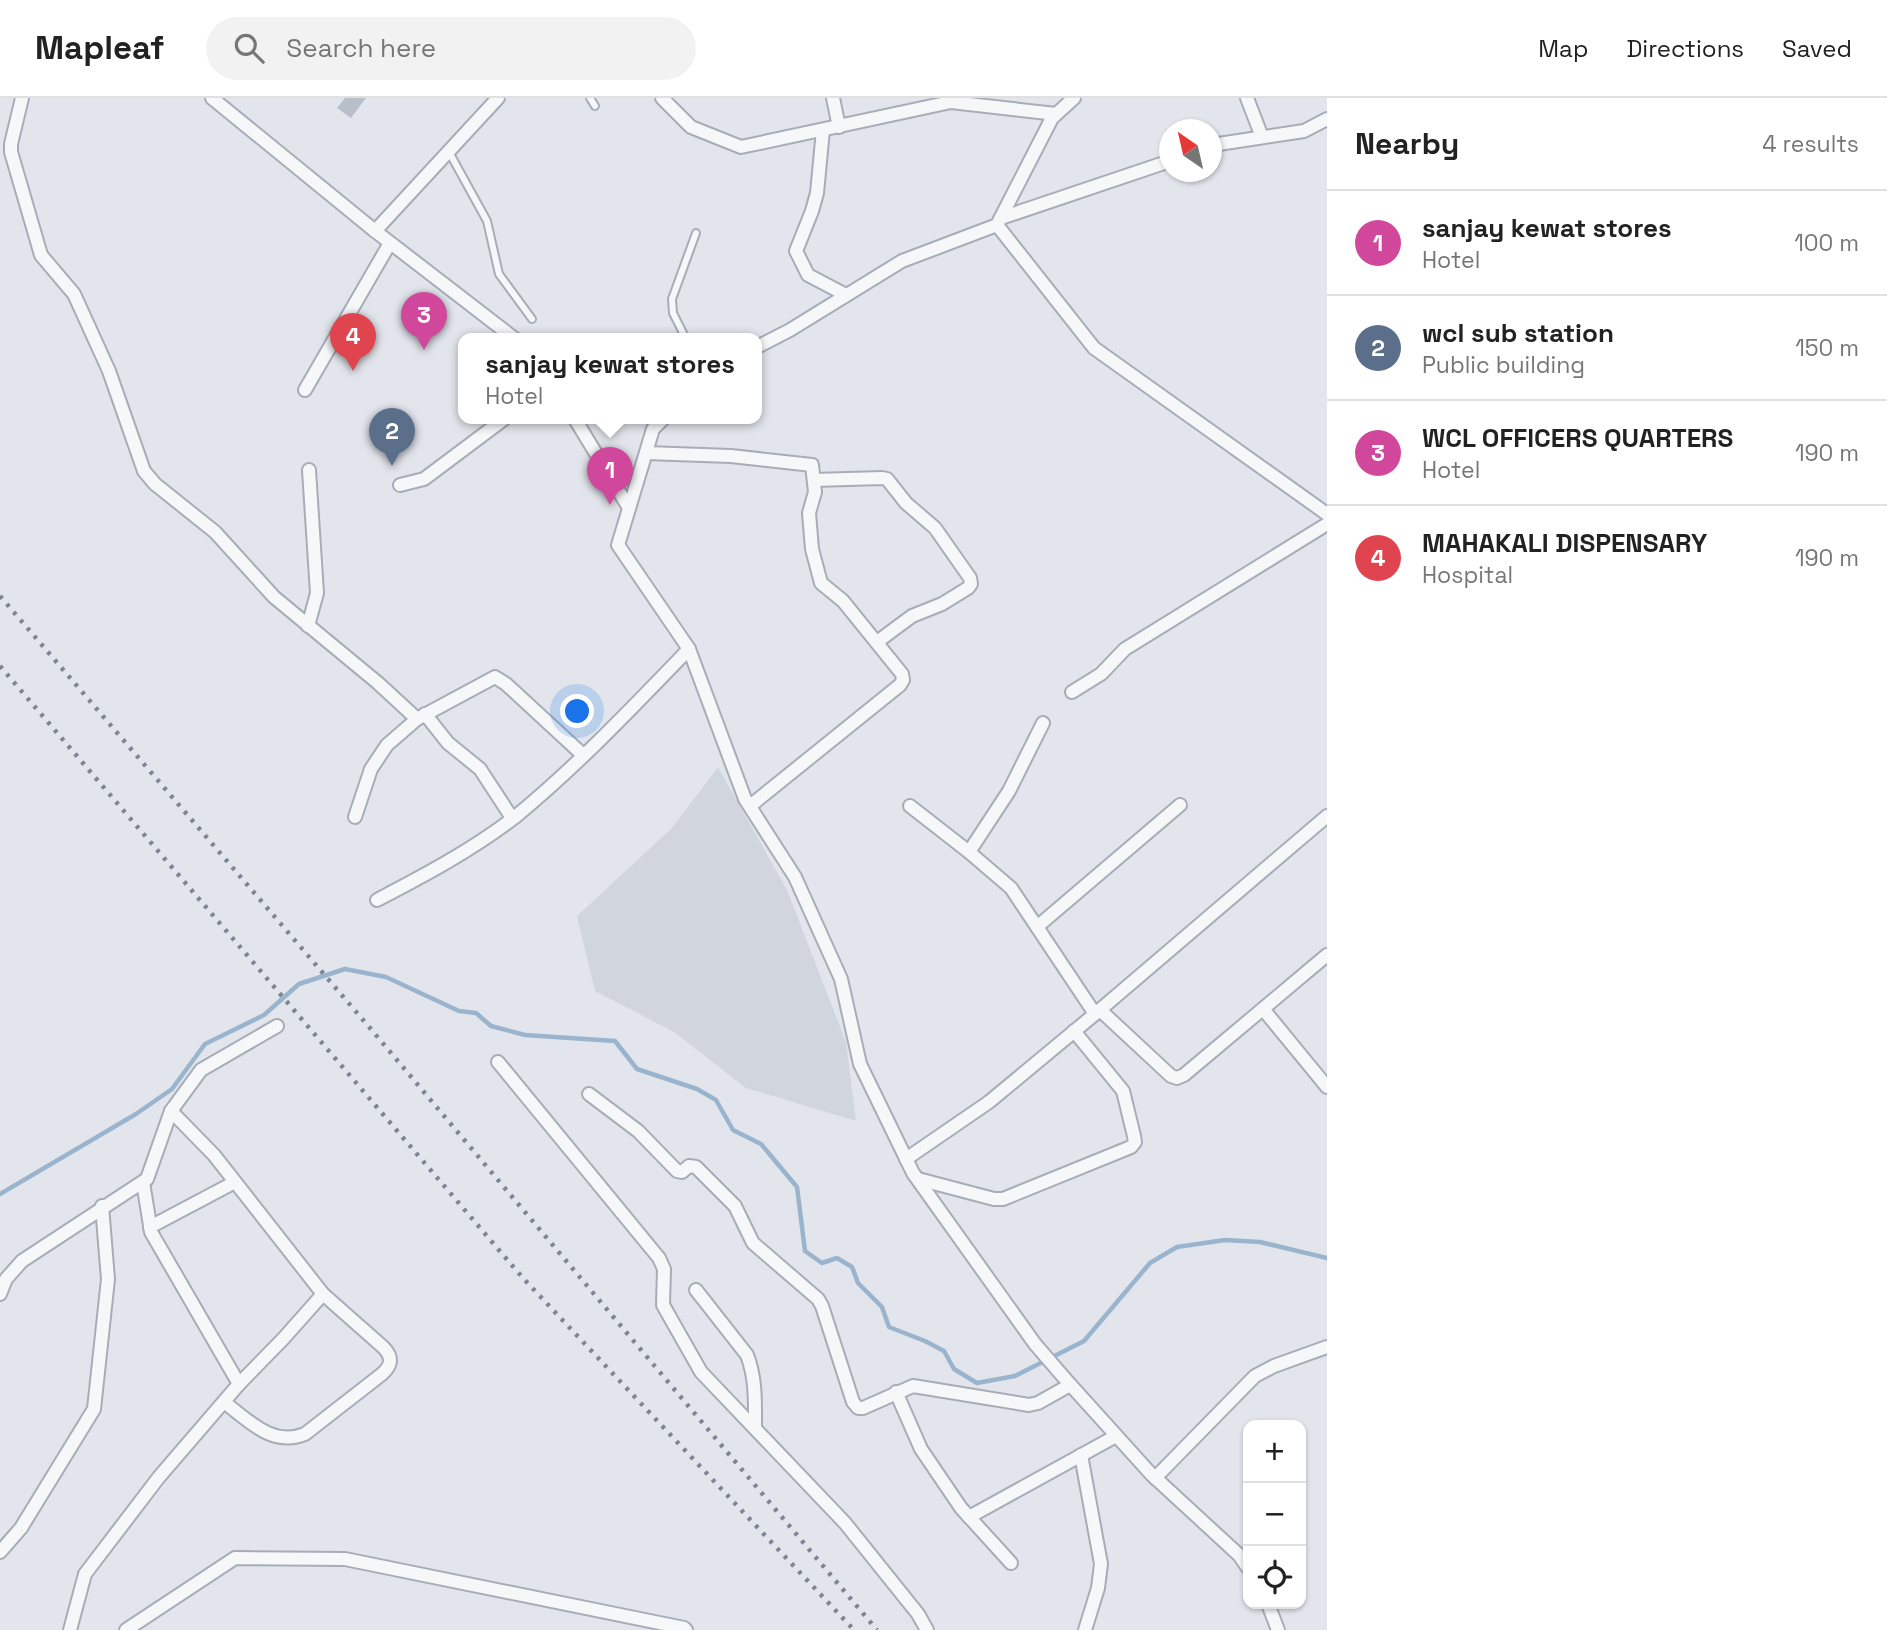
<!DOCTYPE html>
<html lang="en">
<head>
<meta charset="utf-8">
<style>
  :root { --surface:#fff; --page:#f2f2f2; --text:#222; --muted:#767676; --line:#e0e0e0; --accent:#d74159 }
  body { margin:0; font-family:"Space Grotesk",sans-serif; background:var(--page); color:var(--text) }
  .controls { position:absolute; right:21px; bottom:21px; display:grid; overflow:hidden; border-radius:14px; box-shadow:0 2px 5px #0004 }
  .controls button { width:63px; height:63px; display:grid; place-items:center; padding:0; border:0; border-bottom:2px solid var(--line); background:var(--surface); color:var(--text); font:35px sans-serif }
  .compass { position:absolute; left:1159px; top:21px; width:63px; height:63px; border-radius:50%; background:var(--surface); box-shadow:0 2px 5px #0004; rotate:326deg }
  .you { position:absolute; left:578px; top:614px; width:24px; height:24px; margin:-18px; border:5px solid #fff; border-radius:50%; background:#1a73e8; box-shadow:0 0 0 10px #1a73e833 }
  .badge { display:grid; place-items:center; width:46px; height:46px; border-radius:50%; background:var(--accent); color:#fff; font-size:23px; font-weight:700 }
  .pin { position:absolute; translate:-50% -58px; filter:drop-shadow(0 2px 4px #0008) }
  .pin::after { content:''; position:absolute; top:37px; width:24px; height:21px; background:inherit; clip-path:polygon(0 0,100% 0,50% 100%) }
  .popup { position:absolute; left:458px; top:235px; width:304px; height:91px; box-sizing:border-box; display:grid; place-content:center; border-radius:14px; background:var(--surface); filter:drop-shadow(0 2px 5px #0005); font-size:23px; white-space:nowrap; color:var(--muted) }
  .popup b { font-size:26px; color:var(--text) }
  .popup::after { content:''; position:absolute; left:50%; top:100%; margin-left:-14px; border:14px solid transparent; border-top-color:var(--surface) }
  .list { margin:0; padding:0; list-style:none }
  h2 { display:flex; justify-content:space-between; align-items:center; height:91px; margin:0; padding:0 28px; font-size:30px }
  h2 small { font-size:23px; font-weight:400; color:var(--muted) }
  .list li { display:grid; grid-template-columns:46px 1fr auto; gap:21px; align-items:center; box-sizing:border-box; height:105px; padding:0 28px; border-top:2px solid var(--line) }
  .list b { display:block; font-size:26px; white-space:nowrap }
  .list p { margin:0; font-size:23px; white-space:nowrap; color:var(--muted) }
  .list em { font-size:23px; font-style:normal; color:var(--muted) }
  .icon { flex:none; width:38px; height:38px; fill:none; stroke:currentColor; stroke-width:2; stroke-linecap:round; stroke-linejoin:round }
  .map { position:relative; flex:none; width:1327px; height:1532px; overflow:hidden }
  header { display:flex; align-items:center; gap:42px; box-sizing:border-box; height:98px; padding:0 35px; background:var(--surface); border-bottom:2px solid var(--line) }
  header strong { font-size:33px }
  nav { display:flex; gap:38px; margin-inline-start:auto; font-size:24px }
  .search { width:490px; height:63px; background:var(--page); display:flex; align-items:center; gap:18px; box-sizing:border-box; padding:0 24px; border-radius:38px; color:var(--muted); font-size:26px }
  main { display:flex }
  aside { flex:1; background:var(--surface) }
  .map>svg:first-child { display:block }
  .built { fill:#d0d5de }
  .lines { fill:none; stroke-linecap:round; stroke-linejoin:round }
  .stream { stroke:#9bb4cd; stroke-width:4.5 }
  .building { fill:#b9bfca }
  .lane-casing { stroke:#a7adb7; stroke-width:10 }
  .street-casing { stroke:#a7adb7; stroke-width:16 }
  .lane { stroke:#f6f7f9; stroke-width:6 }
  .street { stroke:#f6f7f9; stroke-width:12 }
  .rail { stroke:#7b8596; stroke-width:4.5; stroke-dasharray:3.5 7; stroke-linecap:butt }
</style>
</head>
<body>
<header>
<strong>Mapleaf</strong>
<div class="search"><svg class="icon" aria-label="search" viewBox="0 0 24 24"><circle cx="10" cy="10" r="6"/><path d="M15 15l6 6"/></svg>Search here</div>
<nav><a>Map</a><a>Directions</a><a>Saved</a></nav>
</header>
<main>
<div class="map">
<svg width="1327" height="1532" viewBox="0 0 1327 1532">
  <rect width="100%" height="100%" fill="#e2e6ec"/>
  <polygon class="built" points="718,669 787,792 846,944 856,1023 746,990 674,934 595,893 577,818 672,730"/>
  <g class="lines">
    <polyline class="stream" points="0,1096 136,1016 172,991 205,946 264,917 299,886 345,871 386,879 459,913 476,915 491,928 525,937 615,943 637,971 697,991 716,1002 733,1032 761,1046 797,1089 805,1153 822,1165 837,1160 852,1169 858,1185 882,1209 889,1229 925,1243 944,1253 954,1271 977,1285 1015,1278 1084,1243 1150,1165 1177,1149 1225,1142 1260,1144 1327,1160"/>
  </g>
  <polygon class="building" points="345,0 366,0 351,20 337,10"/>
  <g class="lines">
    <defs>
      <g id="lane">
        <polyline points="590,0 595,8"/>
        <polyline points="449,54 487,123 499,176 532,221"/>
        <polyline points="686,241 673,215 672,201 696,135"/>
      </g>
      <g id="street">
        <polyline points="22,0 11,46 11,54 41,157 74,196 109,273 144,373 155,386 215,434 274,499 378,585 417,621"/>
        <polyline points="212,0 375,133 515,241"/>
        <polyline points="662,0 691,29 741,49 951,4 1056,16"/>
        <polyline points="833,0 839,29"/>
        <polyline points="1247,0 1262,39"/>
        <polyline points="823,32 817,95 812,113 796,153 808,177 846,197"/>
        <polyline points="1212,47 1304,33 1327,21"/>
        <polyline points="1001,120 1170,63"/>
        <polyline points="997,127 1094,250 1327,416"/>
        <polyline points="375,133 498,0"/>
        <polyline points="757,249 790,232 902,163 997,127 1052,20 1074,0"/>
        <polyline points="305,292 390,145"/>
        <polyline points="575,321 629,410"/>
        <polyline points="663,321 653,331 618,447 689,551 745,701 795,779 841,881 860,966 913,1075 1035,1246 1067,1283 1151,1376 1239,1457 1248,1470"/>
        <polyline points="646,355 731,358 812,367 815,394 809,415 812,451 821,485 843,503 902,576 903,582 900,587 750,708"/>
        <polyline points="814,382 882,380 887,381 906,405 935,430 970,480 971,486 968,490 942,506 912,518 877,544"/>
        <polyline points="400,387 424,381 504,321"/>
        <polyline points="308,528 317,495 309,372"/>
        <polyline points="1072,594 1101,576 1125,551 1327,426"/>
        <polyline points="425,616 448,645 480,671 512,720"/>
        <polyline points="910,708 969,754"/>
        <polyline points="355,719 371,671 387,647 417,621 495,579 506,586 583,657"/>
        <path d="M377,802C425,777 472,752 515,719C577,668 633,609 689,551"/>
        <polyline points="1038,828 1180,707"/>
        <polyline points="1263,911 1327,989"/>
        <polyline points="1100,912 1171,978 1177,980 1184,977 1327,857"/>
        <polyline points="1095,916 1327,718"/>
        <polyline points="498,964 659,1160 664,1171 663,1207 701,1274 845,1425 918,1516 927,1532"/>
        <polyline points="589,996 638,1033 677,1073 682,1074 689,1068 696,1069 735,1108 753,1145 818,1201 822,1208 853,1304 858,1310 863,1310 913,1288 1029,1307 1038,1305 1070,1287"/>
        <path d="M171,1013L214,1057L323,1196L383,1249C393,1259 392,1267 382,1276L305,1336C272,1349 249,1323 224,1304"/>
        <polyline points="906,1061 989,1004 1095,916 1011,790 969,754 1009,693 1043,625"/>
        <polyline points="918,1081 994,1101 1003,1101 1131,1049 1135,1044 1134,1038 1123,993 1074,933"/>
        <polyline points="150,1129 235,1084"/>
        <path d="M696,1192L747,1257C756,1280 755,1304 755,1328"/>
        <polyline points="0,1196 6,1181 22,1163 147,1081 171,1013 201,972 277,928"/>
        <polyline points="239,1286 283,1241 323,1196"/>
        <polyline points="896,1294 921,1351 961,1410 1011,1465"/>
        <polyline points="1081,1357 1101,1466 1098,1490 1085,1532"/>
        <polyline points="1155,1380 1255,1278 1274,1268 1327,1249"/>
        <polyline points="969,1419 1116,1338"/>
        <polyline points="0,1454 21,1430 94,1311 108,1181 102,1108"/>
        <polyline points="1268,1506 1278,1532"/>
        <polyline points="70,1532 85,1476 159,1379 239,1286 151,1134 143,1084"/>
        <polyline points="126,1532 235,1460 345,1461 684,1530 686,1532"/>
      </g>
    </defs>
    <use href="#lane" class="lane-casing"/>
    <use href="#street" class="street-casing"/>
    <use href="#lane" class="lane"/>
    <use href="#street" class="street"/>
    <g class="rail">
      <polyline points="0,498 370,930 877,1532"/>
      <polyline points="0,568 522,1179 854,1532"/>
    </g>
  </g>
</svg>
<div class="controls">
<button>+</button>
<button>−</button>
<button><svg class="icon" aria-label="locate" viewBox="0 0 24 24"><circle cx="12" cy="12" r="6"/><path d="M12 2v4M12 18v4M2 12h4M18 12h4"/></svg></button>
</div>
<svg class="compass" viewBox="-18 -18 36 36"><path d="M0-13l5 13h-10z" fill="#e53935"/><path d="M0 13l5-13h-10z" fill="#767676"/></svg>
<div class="you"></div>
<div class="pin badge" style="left:610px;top:407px;background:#d1479c">1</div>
<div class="popup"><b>sanjay kewat stores</b>Hotel</div>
<div class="pin badge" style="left:392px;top:368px;background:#5c6f8a">2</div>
<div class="pin badge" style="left:424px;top:252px;background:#d1479c">3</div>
<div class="pin badge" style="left:353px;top:273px;background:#e0444e">4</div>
</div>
<aside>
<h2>Nearby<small>4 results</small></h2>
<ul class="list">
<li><span class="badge" style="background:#d1479c">1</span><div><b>sanjay kewat stores</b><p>Hotel</p></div><em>100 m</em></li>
<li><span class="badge" style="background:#5c6f8a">2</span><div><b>wcl sub station</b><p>Public building</p></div><em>150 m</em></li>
<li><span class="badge" style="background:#d1479c">3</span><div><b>WCL OFFICERS QUARTERS</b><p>Hotel</p></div><em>190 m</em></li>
<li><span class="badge" style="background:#e0444e">4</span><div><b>MAHAKALI DISPENSARY</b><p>Hospital</p></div><em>190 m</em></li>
</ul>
</aside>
</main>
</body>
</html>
